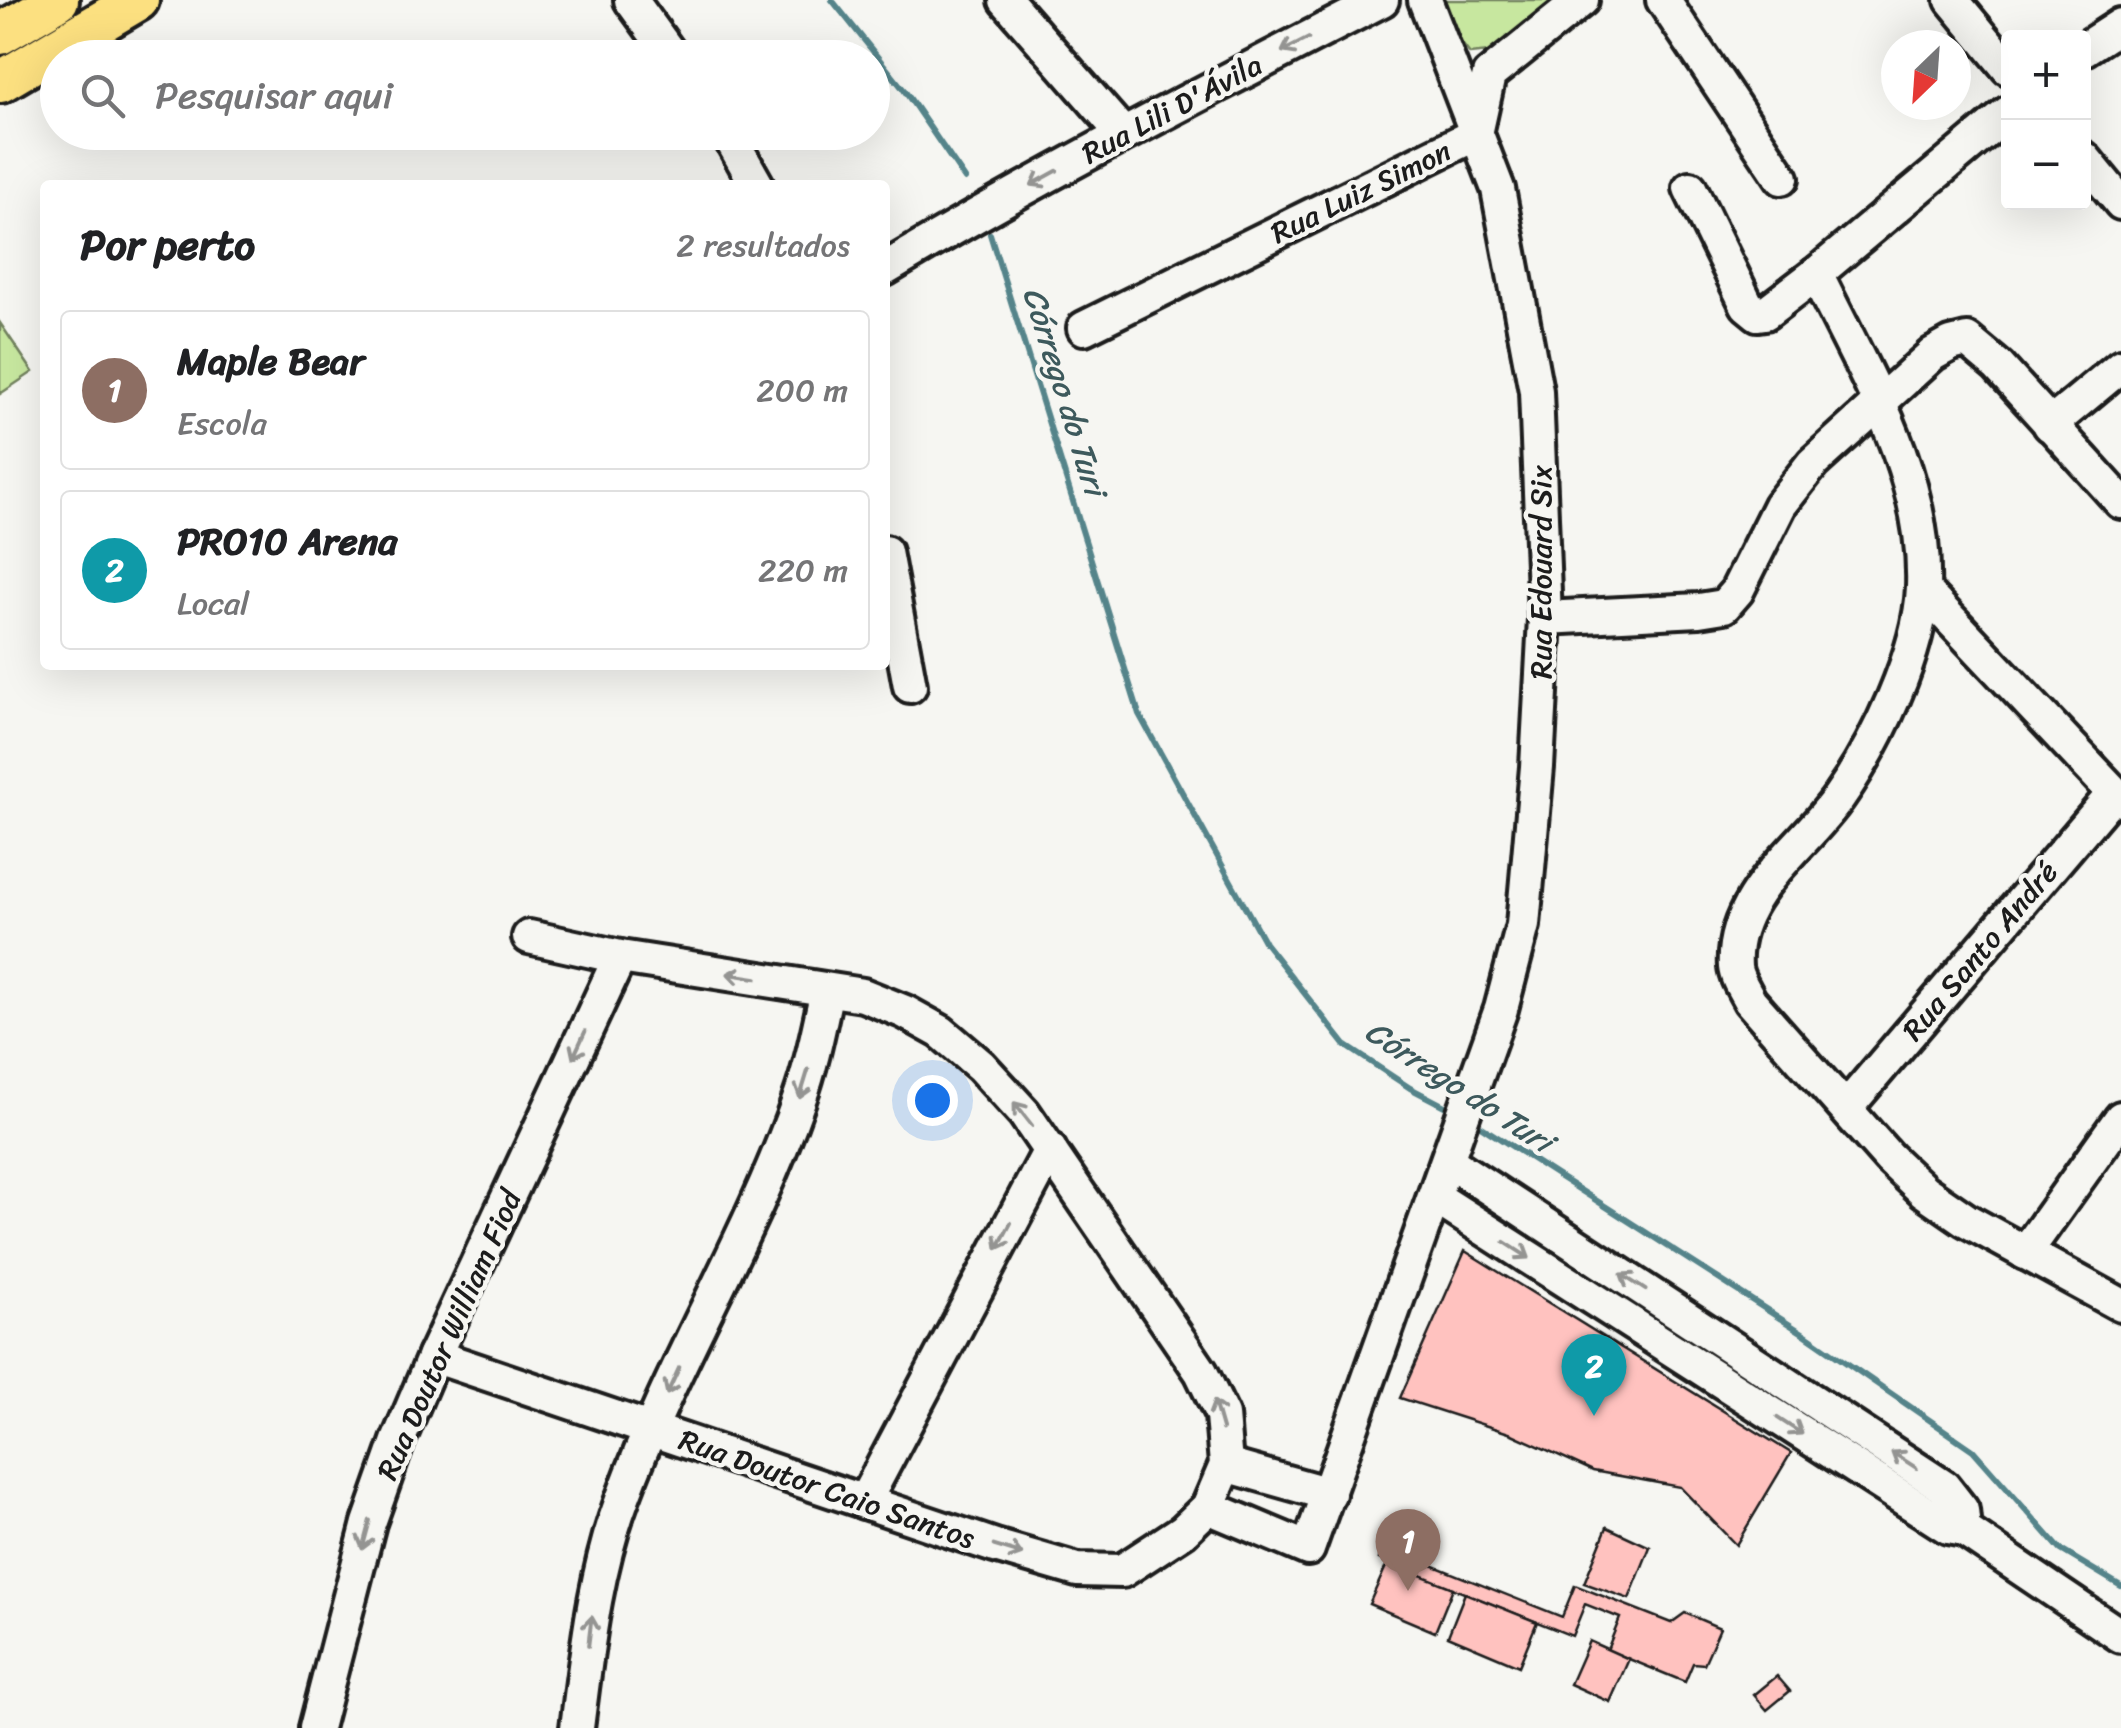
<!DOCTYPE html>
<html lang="pt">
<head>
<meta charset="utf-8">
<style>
  :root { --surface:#fff; --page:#f2f2f2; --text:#202124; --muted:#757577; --line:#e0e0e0; --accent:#1f6fb2 }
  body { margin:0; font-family:Sriracha,sans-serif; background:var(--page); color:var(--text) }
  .controls { position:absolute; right:30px; top:30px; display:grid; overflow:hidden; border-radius:10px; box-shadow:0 10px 40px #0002 }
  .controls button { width:90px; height:90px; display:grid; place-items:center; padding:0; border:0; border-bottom:2px solid var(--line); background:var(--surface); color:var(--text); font:50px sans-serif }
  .compass { position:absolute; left:1881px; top:30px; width:90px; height:90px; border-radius:50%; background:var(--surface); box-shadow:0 10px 40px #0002; rotate:205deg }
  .you { position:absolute; left:932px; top:1100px; width:35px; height:35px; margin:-25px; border:8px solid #fff; border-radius:50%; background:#1a73e8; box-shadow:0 0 0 15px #1a73e833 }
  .badge { display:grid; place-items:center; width:65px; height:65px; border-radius:50%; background:var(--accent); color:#fff; font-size:32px; font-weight:700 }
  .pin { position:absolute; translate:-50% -82px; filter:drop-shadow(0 2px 5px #0008) }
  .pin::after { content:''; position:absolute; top:52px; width:35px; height:30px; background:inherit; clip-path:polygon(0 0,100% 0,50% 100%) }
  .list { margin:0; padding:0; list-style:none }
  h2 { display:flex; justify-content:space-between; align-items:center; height:130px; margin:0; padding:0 40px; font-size:42px }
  h2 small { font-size:32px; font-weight:400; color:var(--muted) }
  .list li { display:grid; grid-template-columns:65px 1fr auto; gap:30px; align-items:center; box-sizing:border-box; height:160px; margin:0 20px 20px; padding:0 20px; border:2px solid var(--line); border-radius:10px }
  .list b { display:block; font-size:38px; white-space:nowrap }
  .list p { margin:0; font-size:32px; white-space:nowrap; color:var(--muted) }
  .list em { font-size:32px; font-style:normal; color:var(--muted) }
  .icon { flex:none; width:55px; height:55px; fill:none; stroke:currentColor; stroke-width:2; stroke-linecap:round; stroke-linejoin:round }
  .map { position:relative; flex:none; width:2121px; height:1728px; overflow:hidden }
  .search { position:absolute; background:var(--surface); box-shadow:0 10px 40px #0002; left:40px; top:40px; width:850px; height:110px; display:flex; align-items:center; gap:25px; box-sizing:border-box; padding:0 35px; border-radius:55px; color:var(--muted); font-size:38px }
  .panel { position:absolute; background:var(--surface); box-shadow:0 10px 40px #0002; left:40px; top:180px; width:850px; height:490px; border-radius:10px }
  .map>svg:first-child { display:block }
  .green { fill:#c7e79f; stroke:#72825e; stroke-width:2.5 }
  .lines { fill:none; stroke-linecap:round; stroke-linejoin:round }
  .stream { stroke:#54848a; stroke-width:6 }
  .building { fill:#ffc2bf; stroke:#1c1c1c; stroke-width:2.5 }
  .minor-casing { stroke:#1c1c1c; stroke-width:40 }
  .major-casing { stroke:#1c1c1c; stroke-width:48 }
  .minor { stroke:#f6f6f2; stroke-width:32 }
  .major { stroke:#fce080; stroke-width:40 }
  .oneway { stroke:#949492 }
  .labels { text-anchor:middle; stroke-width:9; stroke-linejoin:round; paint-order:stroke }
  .street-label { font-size:30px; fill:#1c1c1c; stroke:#f6f6f2 }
  .water-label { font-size:32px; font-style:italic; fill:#3d595c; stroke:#f6f6f2 }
</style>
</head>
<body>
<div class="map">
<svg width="2121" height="1728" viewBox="0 0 2121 1728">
  <rect width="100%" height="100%" fill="#f6f6f2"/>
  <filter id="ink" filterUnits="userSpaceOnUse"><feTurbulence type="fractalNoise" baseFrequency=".01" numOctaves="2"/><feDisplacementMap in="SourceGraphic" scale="20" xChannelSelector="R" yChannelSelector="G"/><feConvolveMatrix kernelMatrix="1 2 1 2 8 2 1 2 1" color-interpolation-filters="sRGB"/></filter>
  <g filter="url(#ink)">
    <g class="green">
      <polygon points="1441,0 1551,0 1556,2 1499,51 1470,54 1453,32"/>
      <polygon points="0,323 33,372 0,394"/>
    </g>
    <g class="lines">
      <g class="stream">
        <polyline points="832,0 904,90 965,179"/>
        <polyline points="990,234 1139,714 1265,943 1345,1045 1410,1088 1456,1112"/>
        <polyline points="1471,1120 1806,1335 1973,1450 2061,1550 2121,1586"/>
      </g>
    </g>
    <g class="building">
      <polygon points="1465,1251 1791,1453 1736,1545 1680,1487 1593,1471 1512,1434 1400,1398"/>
      <polygon points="1607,1527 1650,1547 1629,1599 1584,1583"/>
      <polygon points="1384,1546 1562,1617 1575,1585 1671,1623 1685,1613 1720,1628 1704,1664 1693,1663 1685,1682 1607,1650 1620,1618 1585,1604 1572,1636 1379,1559"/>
      <polygon points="1388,1562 1453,1588 1435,1632 1369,1604"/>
      <polygon points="1465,1593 1537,1622 1519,1666 1448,1636"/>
      <polygon points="1589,1641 1629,1659 1610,1702 1570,1684"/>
      <polygon points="1777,1676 1790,1691 1767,1710 1754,1695"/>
    </g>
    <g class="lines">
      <defs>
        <g id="minor">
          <polyline points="631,0 673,58"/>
          <polyline points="1006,0 1123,134"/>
          <polyline points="1663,0 1782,178"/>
          <polyline points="1952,0 2008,68"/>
          <polyline points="2084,49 2121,25"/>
          <polyline points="727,132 757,185"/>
          <polyline points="2084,158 2121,203"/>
          <polyline points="1690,188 1747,305 1758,314 1765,313 1816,274 2008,113"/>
          <path d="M885,269C1046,172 1214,87 1382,0"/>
          <path d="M1816,274C1864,373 1927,474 1923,587C1920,653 1877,743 1839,797C1803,849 1730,895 1735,967C1736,978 1745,991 1750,1001L1889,1158L1924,1191L1966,1220L2121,1305"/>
          <polyline points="1084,328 1476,134 1489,75 1582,0"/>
          <polyline points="2050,425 2121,366"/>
          <polyline points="885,552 910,686"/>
          <polyline points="1923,590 2121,800"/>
          <polyline points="1545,618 1699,610 1724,606 1737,591 1780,505 1813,463 1933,354 1951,344 1967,340 1998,366 2121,502"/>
          <polyline points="1846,1108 2114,793"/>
          <polyline points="1448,1161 1944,1487 1962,1510 1964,1530"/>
          <polyline points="1435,1197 1948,1527 1964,1530 2121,1636"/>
          <polyline points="2025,1253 2121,1118"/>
          <polyline points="434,1356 995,1546 1077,1570 1122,1571 1183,1531 1208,1507 1226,1465 1222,1415 1201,1372 1024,1113 981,1066 941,1032 905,1012 863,995 620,957 529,937"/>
          <polyline points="1226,1465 1329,1494"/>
          <polyline points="864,1502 1050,1150"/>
          <polyline points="1208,1507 1308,1549 1501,1009 1523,925 1537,767 1545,618 1536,391 1498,189 1425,0"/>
          <polyline points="316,1728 369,1523 398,1441 434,1356 620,957"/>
          <path d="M577,1728C587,1650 595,1571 623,1497C673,1361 751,1237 799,1100C812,1064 819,1027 827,990"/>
        </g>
        <g id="major">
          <polyline points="0,34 58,0"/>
          <polyline points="0,82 138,0"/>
        </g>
      </defs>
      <use href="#minor" class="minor-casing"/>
      <use href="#major" class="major-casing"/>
      <use href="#minor" class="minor"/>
      <use href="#major" class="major"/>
    </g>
    <defs><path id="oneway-shaft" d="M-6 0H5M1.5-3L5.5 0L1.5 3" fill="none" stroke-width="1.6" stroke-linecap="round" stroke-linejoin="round" transform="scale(2.5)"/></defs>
    <g class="oneway">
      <use href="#oneway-shaft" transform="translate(1295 45) rotate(153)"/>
      <use href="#oneway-shaft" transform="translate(1044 178) rotate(151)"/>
      <use href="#oneway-shaft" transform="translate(742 976) rotate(-171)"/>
      <use href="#oneway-shaft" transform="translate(579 1045) rotate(115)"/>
      <use href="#oneway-shaft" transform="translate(804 1084) rotate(107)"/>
      <use href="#oneway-shaft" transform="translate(1023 1114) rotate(-128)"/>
      <use href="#oneway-shaft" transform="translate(1004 1236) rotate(118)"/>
      <use href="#oneway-shaft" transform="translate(1517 1250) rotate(33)"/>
      <use href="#oneway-shaft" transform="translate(1633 1282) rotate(-147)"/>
      <use href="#oneway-shaft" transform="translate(673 1381) rotate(115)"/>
      <use href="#oneway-shaft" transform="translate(1218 1415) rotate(-106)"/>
      <use href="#oneway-shaft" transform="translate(1790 1426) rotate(33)"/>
      <use href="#oneway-shaft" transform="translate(1904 1460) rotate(-147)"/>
      <use href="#oneway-shaft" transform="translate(366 1535) rotate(105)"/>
      <use href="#oneway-shaft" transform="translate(1008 1550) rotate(17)"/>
      <use href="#oneway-shaft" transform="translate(590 1631) rotate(-83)"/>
    </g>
  </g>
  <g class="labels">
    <g class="street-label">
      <text transform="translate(1172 109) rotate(-28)" y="10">Rua Lili D'Ávila</text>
      <text transform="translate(1361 192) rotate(-26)" y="10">Rua Luiz Simon</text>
      <text transform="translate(1541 572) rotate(-90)" y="10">Rua Edouard Six</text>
      <text transform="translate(1980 951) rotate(-50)" y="10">Rua Santo André</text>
      <text transform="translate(449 1335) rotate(-66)" y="10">Rua Doutor William Fiod</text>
      <text transform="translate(827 1489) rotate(19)" y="10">Rua Doutor Caio Santos</text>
    </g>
    <g class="water-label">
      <text transform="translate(1065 391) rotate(73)" y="11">Córrego do Turi</text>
      <text transform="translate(1459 1086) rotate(33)" y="11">Córrego do Turi</text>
    </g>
  </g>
</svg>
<div class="controls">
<button>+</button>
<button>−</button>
</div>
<svg class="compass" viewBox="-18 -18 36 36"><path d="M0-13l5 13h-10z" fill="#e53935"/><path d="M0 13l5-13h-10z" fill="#757577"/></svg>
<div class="you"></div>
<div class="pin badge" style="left:1408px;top:1591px;background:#8d6e63">1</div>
<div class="pin badge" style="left:1594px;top:1416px;background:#0f9aa8">2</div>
<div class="search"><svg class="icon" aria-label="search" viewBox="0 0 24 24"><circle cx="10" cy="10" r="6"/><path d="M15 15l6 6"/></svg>Pesquisar aqui</div>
<section class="panel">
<h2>Por perto<small>2 resultados</small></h2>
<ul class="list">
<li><span class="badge" style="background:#8d6e63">1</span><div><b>Maple Bear</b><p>Escola</p></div><em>200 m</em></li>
<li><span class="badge" style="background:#0f9aa8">2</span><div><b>PRO10 Arena</b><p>Local</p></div><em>220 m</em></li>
</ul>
</section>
</div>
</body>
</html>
